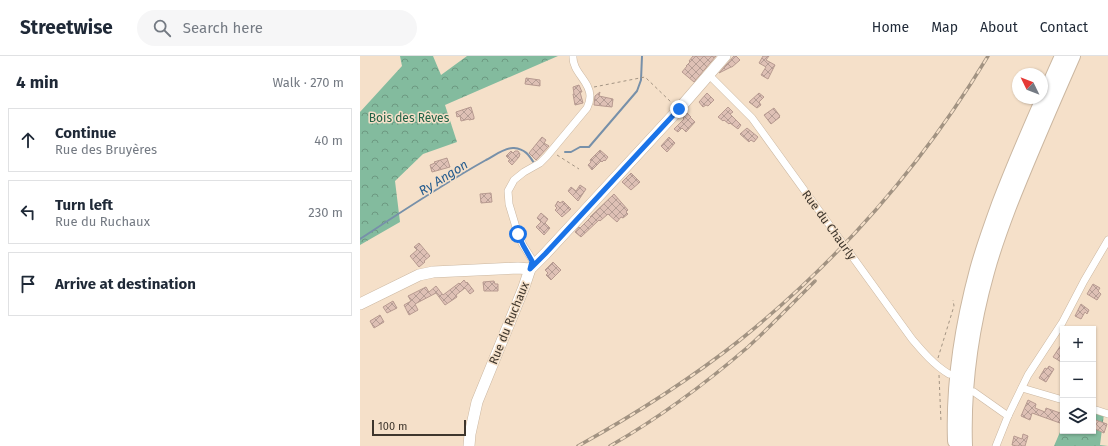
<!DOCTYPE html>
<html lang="en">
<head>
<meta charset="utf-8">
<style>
  :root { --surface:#fff; --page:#f6f6f7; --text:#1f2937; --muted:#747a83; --line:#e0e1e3 }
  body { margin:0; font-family:"Fira Sans",sans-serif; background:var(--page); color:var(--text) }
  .controls { position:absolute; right:12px; bottom:12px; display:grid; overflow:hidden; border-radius:0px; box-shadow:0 1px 3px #0004 }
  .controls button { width:36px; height:36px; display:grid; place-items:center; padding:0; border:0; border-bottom:1px solid var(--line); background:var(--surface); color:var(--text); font:20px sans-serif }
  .compass { position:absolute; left:652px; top:12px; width:36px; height:36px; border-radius:50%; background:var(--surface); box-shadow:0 1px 3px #0004; rotate:313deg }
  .scale { position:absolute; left:12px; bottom:10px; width:94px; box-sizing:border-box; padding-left:4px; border:2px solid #3e362d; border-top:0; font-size:11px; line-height:14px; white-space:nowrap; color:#3e362d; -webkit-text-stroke:3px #f5e0c9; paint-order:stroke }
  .stop { position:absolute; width:12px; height:12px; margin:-9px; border:3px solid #1a73e8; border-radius:50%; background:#fff }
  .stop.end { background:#1a73e8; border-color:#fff; box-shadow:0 1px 4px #0008 }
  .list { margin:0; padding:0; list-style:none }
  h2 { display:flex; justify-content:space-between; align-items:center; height:52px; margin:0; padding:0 16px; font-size:17px }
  h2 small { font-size:13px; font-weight:400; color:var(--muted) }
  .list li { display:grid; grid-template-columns:26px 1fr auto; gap:12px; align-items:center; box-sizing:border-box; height:64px; margin:0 8px 8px; padding:0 8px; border:1px solid var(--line); border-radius:0px }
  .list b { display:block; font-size:15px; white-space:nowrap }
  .list p { margin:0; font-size:13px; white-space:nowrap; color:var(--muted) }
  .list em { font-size:13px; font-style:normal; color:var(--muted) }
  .icon { flex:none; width:22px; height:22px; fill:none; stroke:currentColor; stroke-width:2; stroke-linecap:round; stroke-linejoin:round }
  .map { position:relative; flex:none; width:748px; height:390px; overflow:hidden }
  header { display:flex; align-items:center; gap:24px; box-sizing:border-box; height:56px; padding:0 20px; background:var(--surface); border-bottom:1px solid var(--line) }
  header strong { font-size:19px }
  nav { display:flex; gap:22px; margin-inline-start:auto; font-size:14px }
  .search { width:280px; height:36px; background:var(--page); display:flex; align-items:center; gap:10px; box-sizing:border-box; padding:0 14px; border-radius:22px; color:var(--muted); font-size:15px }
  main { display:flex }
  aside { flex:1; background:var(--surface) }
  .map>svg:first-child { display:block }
  .forest { fill:url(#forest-crowns) }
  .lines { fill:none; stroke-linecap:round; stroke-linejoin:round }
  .stream { stroke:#7790a9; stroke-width:2 }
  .building { fill:url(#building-cross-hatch); stroke:#b79a90 }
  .street-casing { stroke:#cbb7a1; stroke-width:8 }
  .secondary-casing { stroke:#cbb7a1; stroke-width:12 }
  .highway-casing { stroke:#cbb7a1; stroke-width:16 }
  .path { stroke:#a39483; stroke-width:1; stroke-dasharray:3 3; stroke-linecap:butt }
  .street { stroke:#fff; stroke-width:7 }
  .secondary { stroke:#fff; stroke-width:11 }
  .highway { stroke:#fff; stroke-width:14 }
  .rail-casing { stroke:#a29382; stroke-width:3.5 }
  .rail { stroke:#f5e0c9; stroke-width:2; stroke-dasharray:6; stroke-linecap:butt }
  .route { stroke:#1a73e8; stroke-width:5 }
  .labels { text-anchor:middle; stroke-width:3; stroke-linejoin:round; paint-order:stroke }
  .park-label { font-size:12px; fill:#216246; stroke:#f5e0c9 }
  .street-label { font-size:12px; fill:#3e362d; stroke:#f5e0c9 }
  .water-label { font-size:13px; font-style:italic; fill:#235b8e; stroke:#f5e0c9 }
</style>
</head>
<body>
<header>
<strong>Streetwise</strong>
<div class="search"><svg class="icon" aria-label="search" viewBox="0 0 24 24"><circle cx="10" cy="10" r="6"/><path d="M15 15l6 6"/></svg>Search here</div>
<nav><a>Home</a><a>Map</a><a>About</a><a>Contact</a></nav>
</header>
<main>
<aside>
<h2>4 min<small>Walk · 270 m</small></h2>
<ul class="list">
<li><svg class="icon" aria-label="ahead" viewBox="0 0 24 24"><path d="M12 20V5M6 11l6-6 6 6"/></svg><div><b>Continue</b><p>Rue des Bruyères</p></div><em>40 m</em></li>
<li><svg class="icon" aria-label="left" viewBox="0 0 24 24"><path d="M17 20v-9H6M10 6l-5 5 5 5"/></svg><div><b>Turn left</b><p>Rue du Ruchaux</p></div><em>230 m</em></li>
<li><svg class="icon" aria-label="arrive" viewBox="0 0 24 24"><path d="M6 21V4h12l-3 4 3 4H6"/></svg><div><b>Arrive at destination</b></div></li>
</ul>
</aside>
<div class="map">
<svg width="748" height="390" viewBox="0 0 748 390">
  <defs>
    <pattern id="forest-crowns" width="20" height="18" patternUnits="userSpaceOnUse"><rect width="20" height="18" fill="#83bb9e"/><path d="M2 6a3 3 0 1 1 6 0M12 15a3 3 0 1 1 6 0" fill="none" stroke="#6d9981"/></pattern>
    <pattern id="building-cross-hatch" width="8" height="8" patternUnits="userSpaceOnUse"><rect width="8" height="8" fill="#dec0b5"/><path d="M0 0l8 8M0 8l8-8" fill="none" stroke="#b59d94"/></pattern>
  </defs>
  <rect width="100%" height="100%" fill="#f5e0c9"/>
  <g class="forest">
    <polygon points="40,0 73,0 81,19 107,0 198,0 85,49 97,86 63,98 35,125 40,166 0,189 0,56 42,10"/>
    <polygon points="733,354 744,358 740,389 748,390 694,390 703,369 703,375 733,375"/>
  </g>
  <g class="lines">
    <g class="stream">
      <polyline points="205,96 211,96 220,91 229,91 277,35 281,24 282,0"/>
      <path d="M0,183C41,156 83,128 126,104C134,100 145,91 154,92C165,93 169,99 174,107"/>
    </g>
  </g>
  <g class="building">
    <polygon points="333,0 356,0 334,26 322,16 327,10 326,10 330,6 329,5"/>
    <polygon points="374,0 376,0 380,4 372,11 371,11 359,17"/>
    <polygon points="403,0 409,0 406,4 415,9 408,23 401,19 406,11 399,7"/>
    <polygon points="166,22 180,24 180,30 165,28"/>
    <polygon points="219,29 222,36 220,36 223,47 215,49 213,38 214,38 213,31"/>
    <polygon points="240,36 239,40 253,43 252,51 234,49 235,40"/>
    <polygon points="347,37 354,44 348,50 346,49 343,51 339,46"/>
    <polygon points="399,37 404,41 399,46 401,49 397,52 389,46"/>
    <polygon points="111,51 114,61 114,63 109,64 109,63 101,65 100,60 97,61 96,56"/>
    <polygon points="368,51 373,56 370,58 381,69 378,73 370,67 369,68 364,64 363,65 358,61"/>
    <polygon points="414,52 420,60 419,60 420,61 411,68 404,59"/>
    <polygon points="327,57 331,61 330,61 335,66 326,76 322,72 318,76 314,73 324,63 323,62"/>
    <polygon points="387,72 398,81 394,86 391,84 389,86 380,78"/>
    <polygon points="182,81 186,84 184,87 189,90 176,104 169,97"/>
    <polygon points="309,81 315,87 307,96 301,90"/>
    <polygon points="240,94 248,101 245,105 244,104 242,106 241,105 232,114 228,109 231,106 230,104"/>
    <polygon points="151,95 153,97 155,95 158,95 160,98 159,101 152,109 148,105 150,104 146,100"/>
    <polygon points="87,102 90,111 72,116 70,109 75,107 74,106"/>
    <polygon points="271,117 280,126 271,134 262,126"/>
    <polygon points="220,129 226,133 218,145 208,135 211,131 216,135"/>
    <polygon points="131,137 132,146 121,147 120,138"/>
    <polygon points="254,138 268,154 266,156 268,158 263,162 261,161 257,166 248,158 240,165 239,164 221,181 215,176 219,171 220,172 231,161 230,161"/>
    <polygon points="198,145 200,147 203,145 211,153 202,161 195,154 197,152 195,150"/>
    <polygon points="181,157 188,163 185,167 190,172 184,179 176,171 181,166 177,162"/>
    <polygon points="59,187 70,200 64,205 65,206 59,211 50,200 57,194 54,191"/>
    <polygon points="193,206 201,214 191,224 186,219 188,217 185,214"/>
    <polygon points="104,224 106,227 107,226 114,235 110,238 105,232 96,239 97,241 85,249 76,237 55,248 58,254 49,259 44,249 51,245 48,240 66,231 69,236 76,230 83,239 99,227 100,228"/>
    <polygon points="134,225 135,228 138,228 138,235 124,235 123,226"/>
    <polygon points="733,228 740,232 738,235 741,238 737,244 727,238"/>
    <polygon points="33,245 37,252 27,257 23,251"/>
    <polygon points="721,248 729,254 727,258 725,256 721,263 715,260"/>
    <polygon points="20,259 24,266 14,272 10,265"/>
    <polygon points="703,286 703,307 693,301"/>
    <polygon points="689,310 694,313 686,326 679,322 685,312 687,313"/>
    <polygon points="668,344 676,348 675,352 685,356 686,352 703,358 700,367 672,357 670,364 661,360"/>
    <polygon points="733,363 747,368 744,377 733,372"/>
    <polygon points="663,378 668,380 665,390 657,390 652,389 654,380 662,383"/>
  </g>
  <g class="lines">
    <defs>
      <g id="street">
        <path d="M349,19L392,62L552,283C563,296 574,309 589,318"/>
        <path d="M171,213L173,205L163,189L158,178L149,148L148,135L154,124L164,116L180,107L187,100L227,52C229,48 230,44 230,40C230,25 212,16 213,0"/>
        <polyline points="662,332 703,344"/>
        <polyline points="614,336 648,360"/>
        <polyline points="733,353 748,358"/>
        <polyline points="636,390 648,360 668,319 702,267 724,225 748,184"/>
      </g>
      <g id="secondary">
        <polyline points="0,248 59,219 73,216 158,212 170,213"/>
        <polyline points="109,390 110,378 117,346 164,231 170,213 185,198 319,53 365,0"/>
      </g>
      <g id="highway">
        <path d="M595,385C593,328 602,270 617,214C623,192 631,170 639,148C658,98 680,49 702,0"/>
        <path d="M605,390C603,331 611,273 627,216C633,194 641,172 649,151C669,100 691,50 713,0"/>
      </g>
    </defs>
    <use href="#street" class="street-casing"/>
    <use href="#secondary" class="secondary-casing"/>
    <use href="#highway" class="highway-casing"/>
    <g class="path">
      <polyline points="234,31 285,21 312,47"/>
      <polyline points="197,99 219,113"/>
      <polyline points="578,302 594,250 593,244"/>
      <polyline points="579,319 581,366"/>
    </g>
    <use href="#street" class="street"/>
    <use href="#secondary" class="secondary"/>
    <use href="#highway" class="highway"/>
    <defs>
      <g id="rail">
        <path d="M218,390C274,359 329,324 380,284C478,205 563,108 628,0"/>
        <path d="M250,390C299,362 345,328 388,291C411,270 433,247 455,225"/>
      </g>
    </defs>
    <use href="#rail" class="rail-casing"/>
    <use href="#rail" class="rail"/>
  </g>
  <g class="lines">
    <polyline class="route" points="158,178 163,189 172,205 170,213 185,198 319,53"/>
  </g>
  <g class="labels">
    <g class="park-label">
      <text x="49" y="66">Bois des Rêves</text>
    </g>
    <g class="street-label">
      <text transform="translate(469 169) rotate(54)" y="4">Rue du Chaurly</text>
      <text transform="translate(149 267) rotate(-68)" y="4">Rue du Ruchaux</text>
    </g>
    <g class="water-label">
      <text transform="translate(83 121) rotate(-32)" y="5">Ry Angon</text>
    </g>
  </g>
</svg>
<div class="controls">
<button>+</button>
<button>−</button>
<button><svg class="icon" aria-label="layers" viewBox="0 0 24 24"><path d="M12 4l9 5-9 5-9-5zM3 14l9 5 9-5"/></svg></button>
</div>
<svg class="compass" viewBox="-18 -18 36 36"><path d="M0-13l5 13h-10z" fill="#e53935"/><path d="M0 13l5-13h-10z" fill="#747a83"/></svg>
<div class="scale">100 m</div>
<div class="stop" style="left:158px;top:178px"></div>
<div class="stop end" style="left:319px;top:53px"></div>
</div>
</main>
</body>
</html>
